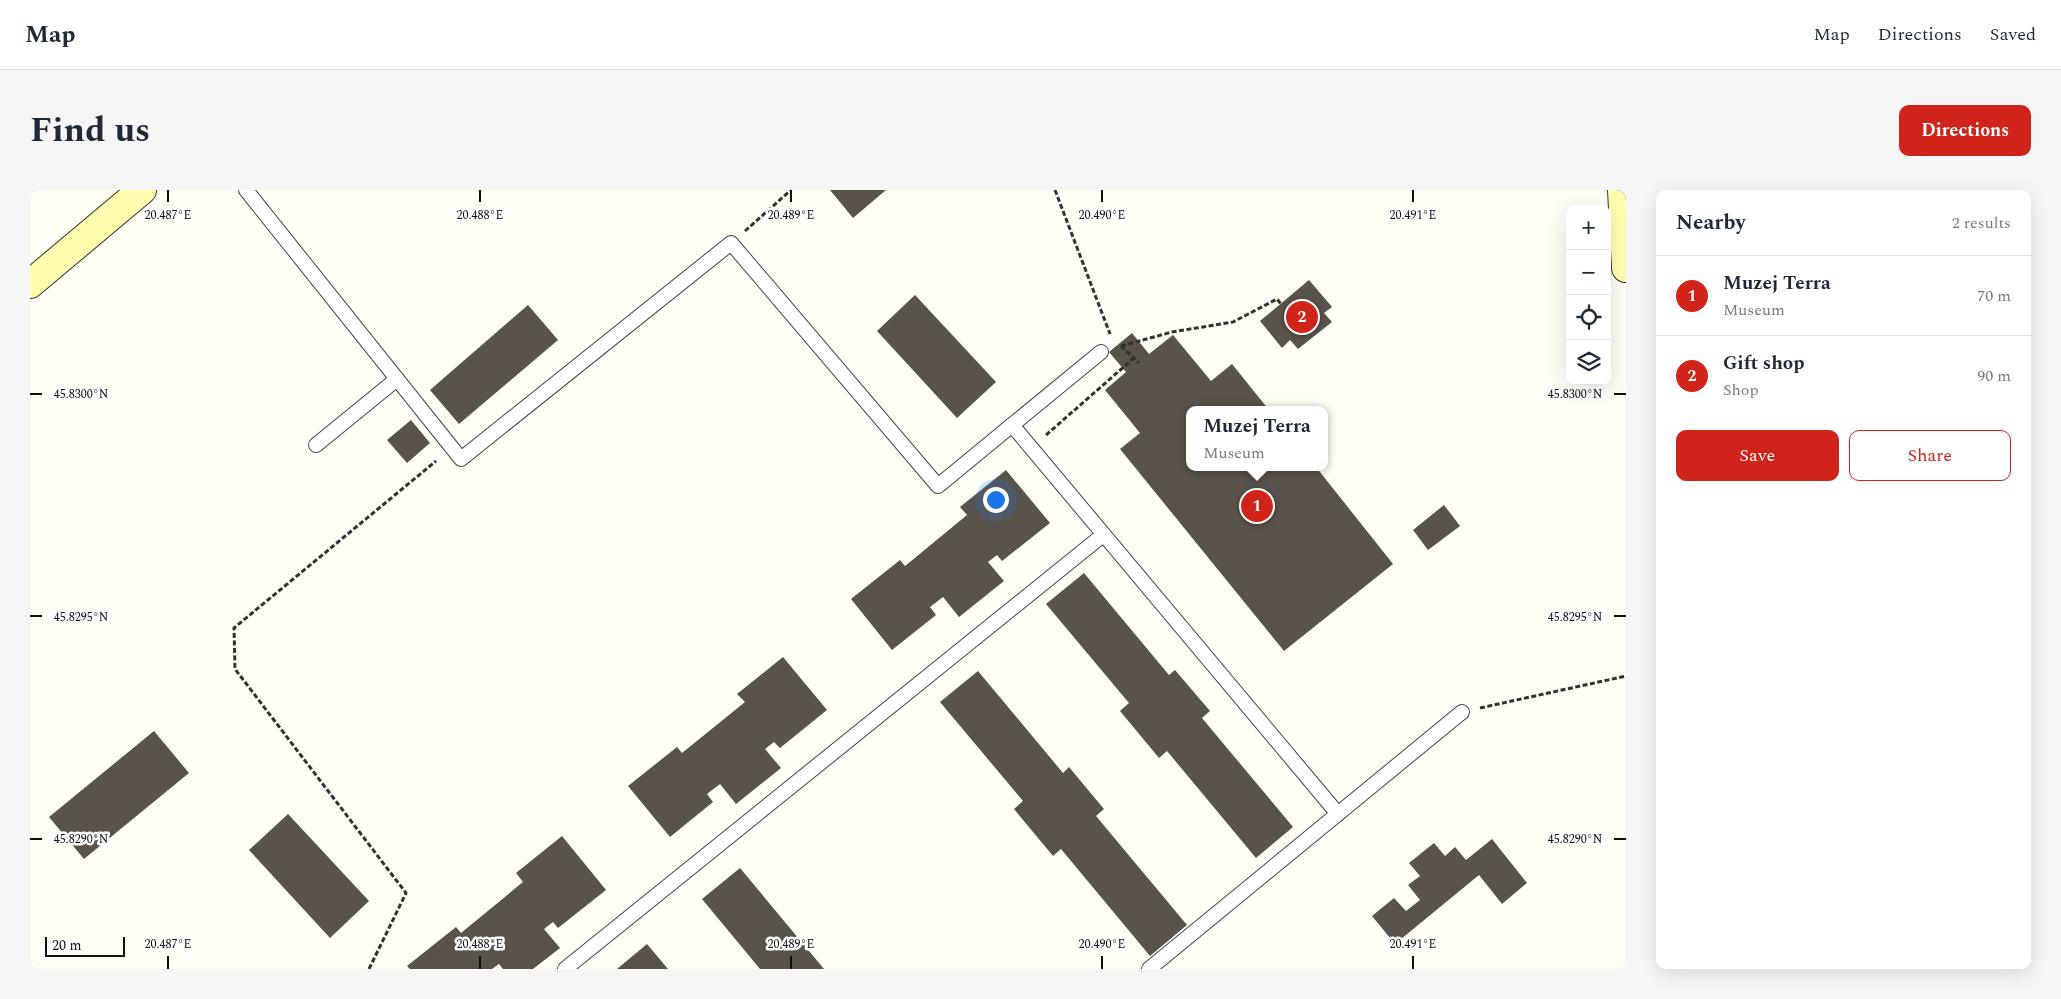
<!DOCTYPE html>
<html lang="en">
<head>
<meta charset="utf-8">
<style>
  :root { --surface:#fff; --page:#f6f6f7; --text:#1f2937; --muted:#747a83; --line:#e0e1e3; --accent:#d02319 }
  body { margin:0; font-family:Spectral,serif; background:var(--page); color:var(--text) }
  .controls { position:absolute; right:15px; top:15px; display:grid; overflow:hidden; border-radius:10px; box-shadow:0 5px 20px #0002 }
  .controls button { width:45px; height:45px; display:grid; place-items:center; padding:0; border:0; border-bottom:1px solid var(--line); background:var(--surface); color:var(--text); font:25px sans-serif }
  .scale { position:absolute; left:15px; bottom:12px; width:80px; box-sizing:border-box; padding-left:5px; border:2px solid #101010; border-top:0; font-size:14px; line-height:18px; white-space:nowrap; color:#101010; -webkit-text-stroke:4px #fff; paint-order:stroke }
  .you { position:absolute; left:965px; top:309px; width:18px; height:18px; margin:-12px; border:4px solid #fff; border-radius:50%; background:#1a73e8; box-shadow:0 0 0 8px #1a73e833 }
  .badge { display:grid; place-items:center; width:32px; height:32px; border-radius:50%; background:var(--accent); color:#fff; font-size:16px; font-weight:700 }
  .pin { position:absolute; translate:-50% -50%; border:2px solid #fff; box-shadow:0 1px 5px #0006 }
  .popup { position:absolute; left:1156px; top:216px; width:142px; height:65px; box-sizing:border-box; display:grid; place-content:center; border-radius:10px; background:var(--surface); filter:drop-shadow(0 1px 4px #0005); font-size:16px; white-space:nowrap; color:var(--muted) }
  .popup b { font-size:19px; color:var(--text) }
  .popup::after { content:''; position:absolute; left:50%; top:100%; margin-left:-10px; border:10px solid transparent; border-top-color:var(--surface) }
  .list { margin:0; padding:0; list-style:none }
  h2 { display:flex; justify-content:space-between; align-items:center; height:65px; margin:0; padding:0 20px; font-size:21px }
  h2 small { font-size:16px; font-weight:400; color:var(--muted) }
  .list li { display:grid; grid-template-columns:32px 1fr auto; gap:15px; align-items:center; box-sizing:border-box; height:80px; padding:0 20px; border-top:1px solid var(--line) }
  .list b { display:block; font-size:19px; white-space:nowrap }
  .list p { margin:0; font-size:16px; white-space:nowrap; color:var(--muted) }
  .list em { font-size:16px; font-style:normal; color:var(--muted) }
  .actions { display:flex; gap:10px; padding:15px 20px }
  .actions a { flex:1; padding:11px 0; border:1px solid var(--accent); border-radius:10px; text-align:center; font-size:18px; color:var(--accent) }
  .actions .main { background:var(--accent); color:#fff }
  .icon { flex:none; width:28px; height:28px; fill:none; stroke:currentColor; stroke-width:2; stroke-linecap:round; stroke-linejoin:round }
  .map { position:relative; flex:none; width:1596px; height:779px; overflow:hidden; border-radius:10px }
  header { display:flex; align-items:center; gap:30px; box-sizing:border-box; height:70px; padding:0 25px; background:var(--surface); border-bottom:1px solid var(--line) }
  header strong { font-size:24px }
  nav { display:flex; gap:28px; margin-inline-start:auto; font-size:18px }
  .intro { display:flex; align-items:center; justify-content:space-between; box-sizing:border-box; height:120px; padding:0 30px }
  h1 { margin:0; font-size:35px }
  .button { padding:12px 22px; border-radius:10px; background:var(--accent); color:#fff; font-size:18px; font-weight:700 }
  main { display:flex; gap:30px; padding:0 30px }
  aside { flex:1; background:var(--surface); border-radius:10px; box-shadow:0 5px 20px #0002 }
  .map>svg:first-child { display:block }
  .building { fill:#5a534b }
  .lines { fill:none; stroke-linecap:round; stroke-linejoin:round }
  .lane-casing { stroke:#434343; stroke-width:16 }
  .secondary-casing { stroke:#323232; stroke-width:30 }
  .path { stroke:#323232; stroke-width:3; stroke-dasharray:5 2.5; stroke-linecap:butt }
  .lane { stroke:#fff; stroke-width:14 }
  .secondary { stroke:#fffeaf; stroke-width:28 }
  .ticks { fill:none; stroke:#101010; stroke-width:2 }
  .ticks-label { font-size:12px; text-anchor:middle; fill:#101010; stroke:#fff; stroke-width:5; stroke-linejoin:round; paint-order:stroke }
</style>
</head>
<body>
<header>
<strong>Map</strong>
<nav><a>Map</a><a>Directions</a><a>Saved</a></nav>
</header>
<div class="intro"><h1>Find us</h1><a class="button">Directions</a></div>
<main>
<div class="map">
<svg width="1596" height="779" viewBox="0 0 1596 779">
  <rect width="100%" height="100%" fill="#fffef4"/>
  <g class="building">
    <polygon points="800,0 856,0 823,28"/>
    <polygon points="1279,90 1302,117 1294,123 1302,132 1268,159 1260,150 1252,158 1230,131"/>
    <polygon points="885,105 966,192 927,228 847,141"/>
    <polygon points="498,115 528,150 429,234 400,200"/>
    <polygon points="1102,143 1119,164 1143,145 1181,191 1202,174 1239,220 1160,220 1160,277 1286,277 1363,374 1254,461 1090,259 1110,243 1075,200 1096,182 1079,162"/>
    <polygon points="381,230 400,253 377,273 357,250"/>
    <polygon points="976,280 1020,333 972,371 967,365 958,372 974,391 929,427 913,407 900,417 906,425 862,460 821,409 870,370 875,376 937,325 930,317"/>
    <polygon points="1414,315 1430,336 1398,360 1383,340"/>
    <polygon points="1054,383 1139,485 1145,480 1180,521 1172,528 1263,637 1226,668 1137,561 1129,568 1090,521 1099,513 1016,414"/>
    <polygon points="753,467 797,520 750,558 744,552 735,559 751,578 706,614 690,594 677,604 683,612 640,647 598,596 647,557 652,563 715,512 707,504"/>
    <polygon points="948,481 1033,583 1039,577 1074,619 1066,626 1157,735 1120,766 1031,659 1023,666 984,619 993,611 910,512"/>
    <polygon points="124,541 159,583 54,669 19,627"/>
    <polygon points="258,624 339,711 300,748 219,660"/>
    <polygon points="532,646 576,700 528,738 523,732 514,739 530,758 503,779 473,779 469,774 462,779 380,779 377,776 426,737 431,743 493,692 486,683"/>
    <polygon points="1462,649 1497,693 1472,714 1449,685 1365,754 1342,726 1364,708 1376,721 1390,710 1378,695 1390,686 1379,673 1404,653 1415,666 1425,657 1436,670"/>
    <polygon points="710,678 794,779 730,779 672,709"/>
    <polygon points="617,754 638,779 587,779"/>
  </g>
  <g class="lines">
    <defs>
      <g id="lane">
        <polyline points="216,0 431,269 701,53 908,296 982,235 1308,624"/>
        <polyline points="982,235 1071,162"/>
        <polyline points="286,255 367,189"/>
        <polyline points="535,779 1073,345"/>
        <polyline points="1119,779 1432,522"/>
      </g>
      <g id="secondary">
        <polyline points="1592,0 1596,78"/>
        <polyline points="0,94 112,0"/>
      </g>
    </defs>
    <use href="#lane" class="lane-casing"/>
    <use href="#secondary" class="secondary-casing"/>
    <g class="path">
      <polyline points="1025,0 1080,144"/>
      <polyline points="715,41 761,0"/>
      <polyline points="1091,156 1109,173"/>
      <polyline points="1091,156 1142,142 1203,132 1247,109 1251,114"/>
      <polyline points="1016,245 1104,168"/>
      <polyline points="1450,518 1596,486"/>
      <polyline points="339,779 376,703 205,479 204,438 406,271"/>
    </g>
    <use href="#lane" class="lane"/>
    <use href="#secondary" class="secondary"/>
  </g>
  <path class="ticks" d="M138,0V12M450,0V12M761,0V12M1072,0V12M1383,0V12M0,204H12M1584,204H1596M0,426H12M1584,426H1596M0,649H12M1584,649H1596M138,766V779M450,766V779M761,766V779M1072,766V779M1383,766V779"/>
  <g class="ticks-label">
    <text x="138" y="29">20.487°E</text>
    <text x="450" y="29">20.488°E</text>
    <text x="761" y="29">20.489°E</text>
    <text x="1072" y="29">20.490°E</text>
    <text x="1383" y="29">20.491°E</text>
    <text x="51" y="208">45.8300°N</text>
    <text x="1545" y="208">45.8300°N</text>
    <text x="51" y="431">45.8295°N</text>
    <text x="1545" y="431">45.8295°N</text>
    <text x="51" y="653">45.8290°N</text>
    <text x="1545" y="653">45.8290°N</text>
    <text x="138" y="758">20.487°E</text>
    <text x="450" y="758">20.488°E</text>
    <text x="761" y="758">20.489°E</text>
    <text x="1072" y="758">20.490°E</text>
    <text x="1383" y="758">20.491°E</text>
  </g>
</svg>
<div class="controls">
<button>+</button>
<button>−</button>
<button><svg class="icon" aria-label="locate" viewBox="0 0 24 24"><circle cx="12" cy="12" r="6"/><path d="M12 2v4M12 18v4M2 12h4M18 12h4"/></svg></button>
<button><svg class="icon" aria-label="layers" viewBox="0 0 24 24"><path d="M12 4l9 5-9 5-9-5zM3 14l9 5 9-5"/></svg></button>
</div>
<div class="scale">20 m</div>
<div class="you"></div>
<div class="pin badge" style="left:1227px;top:316px">1</div>
<div class="popup"><b>Muzej Terra</b>Museum</div>
<div class="pin badge" style="left:1272px;top:127px">2</div>
</div>
<aside>
<h2>Nearby<small>2 results</small></h2>
<ul class="list">
<li><span class="badge">1</span><div><b>Muzej Terra</b><p>Museum</p></div><em>70 m</em></li>
<li><span class="badge">2</span><div><b>Gift shop</b><p>Shop</p></div><em>90 m</em></li>
</ul>
<div class="actions"><a class="main">Save</a><a>Share</a></div>
</aside>
</main>
</body>
</html>
